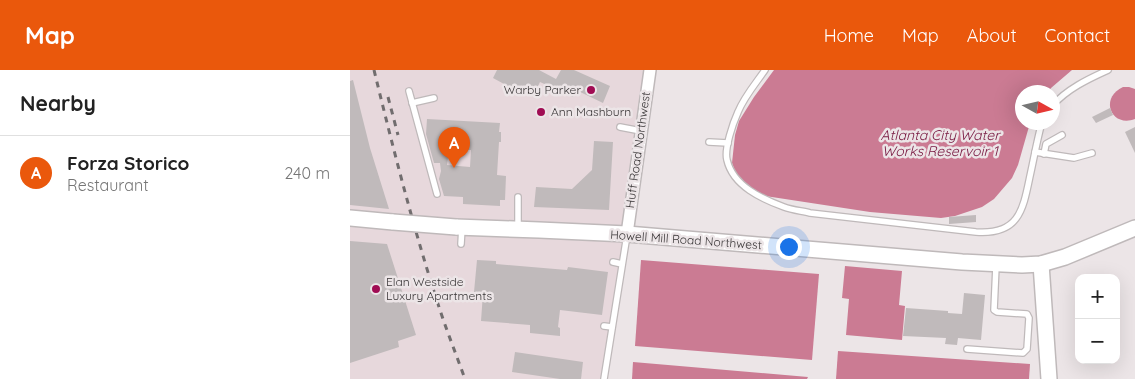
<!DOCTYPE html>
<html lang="en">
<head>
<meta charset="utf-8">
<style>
  :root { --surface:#fff; --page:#f6f6f6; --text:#222; --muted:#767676; --line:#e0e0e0; --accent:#ea580c }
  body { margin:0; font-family:Quicksand,sans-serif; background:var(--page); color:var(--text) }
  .controls { position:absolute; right:15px; bottom:15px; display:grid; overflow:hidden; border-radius:10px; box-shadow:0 5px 20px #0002 }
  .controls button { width:45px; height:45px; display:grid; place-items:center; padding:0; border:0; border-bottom:1px solid var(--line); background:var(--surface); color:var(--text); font:25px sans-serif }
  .compass { position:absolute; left:665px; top:15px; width:45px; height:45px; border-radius:50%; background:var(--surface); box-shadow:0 5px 20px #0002; rotate:98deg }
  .you { position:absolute; left:438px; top:176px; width:18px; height:18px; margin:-12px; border:4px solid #fff; border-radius:50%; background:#1a73e8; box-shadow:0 0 0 8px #1a73e833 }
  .badge { display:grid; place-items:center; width:32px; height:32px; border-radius:50%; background:var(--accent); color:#fff; font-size:16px; font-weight:700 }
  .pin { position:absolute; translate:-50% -41px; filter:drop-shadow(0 1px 2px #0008) }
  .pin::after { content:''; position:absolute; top:26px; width:18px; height:15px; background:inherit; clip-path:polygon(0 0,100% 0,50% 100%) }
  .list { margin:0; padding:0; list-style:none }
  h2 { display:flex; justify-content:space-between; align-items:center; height:65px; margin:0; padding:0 20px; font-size:21px }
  h2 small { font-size:16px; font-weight:400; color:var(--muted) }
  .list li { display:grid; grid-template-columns:32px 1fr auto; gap:15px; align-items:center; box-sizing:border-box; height:75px; padding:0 20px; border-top:1px solid var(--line) }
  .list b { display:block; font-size:19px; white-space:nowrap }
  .list p { margin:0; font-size:16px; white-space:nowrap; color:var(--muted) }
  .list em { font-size:16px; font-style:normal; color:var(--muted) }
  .map { position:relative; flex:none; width:785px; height:309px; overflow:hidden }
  header { display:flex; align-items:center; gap:30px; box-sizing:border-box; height:70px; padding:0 25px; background:var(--accent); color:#fff }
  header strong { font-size:24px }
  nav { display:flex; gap:28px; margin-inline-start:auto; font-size:18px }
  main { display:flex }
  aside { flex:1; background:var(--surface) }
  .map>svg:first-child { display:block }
  .built { fill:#e7d8dc }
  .water { fill:#cb7b93 }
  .building { fill:#c0babb; fill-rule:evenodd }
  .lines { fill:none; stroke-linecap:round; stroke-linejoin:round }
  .lane-casing { stroke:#bfb9ba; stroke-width:8 }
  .street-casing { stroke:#bfb9ba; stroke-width:14 }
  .secondary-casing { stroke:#bfb9ba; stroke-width:18 }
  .lane { stroke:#fff; stroke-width:5.5 }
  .street { stroke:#fff; stroke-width:11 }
  .secondary { stroke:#fff; stroke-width:15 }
  .rail { stroke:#716d6e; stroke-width:3; stroke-dasharray:6 6; stroke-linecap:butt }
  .secondary-bridge-casing { stroke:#bfb9ba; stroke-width:18; stroke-linecap:butt }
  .secondary-bridge { stroke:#fff; stroke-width:15 }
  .poi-dot { fill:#a00c53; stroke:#ece5e7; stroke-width:2 }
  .labels { text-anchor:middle; stroke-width:5; stroke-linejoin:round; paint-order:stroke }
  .poi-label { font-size:12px; fill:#383536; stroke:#ece5e7; text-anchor:start }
  .street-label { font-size:12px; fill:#383536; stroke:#ece5e7 }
  .water-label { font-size:14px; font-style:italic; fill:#77163f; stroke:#ece5e7 }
</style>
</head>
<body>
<header>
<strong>Map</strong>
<nav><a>Home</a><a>Map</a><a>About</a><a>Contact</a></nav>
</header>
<main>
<aside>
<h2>Nearby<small></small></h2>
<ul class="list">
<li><span class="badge">A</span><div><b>Forza Storico</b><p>Restaurant</p></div><em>240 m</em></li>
</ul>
</aside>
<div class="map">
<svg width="785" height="309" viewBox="0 0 785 309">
  <rect width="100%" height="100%" fill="#ece5e7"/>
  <polygon class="built" points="0,0 299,0 253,309 0,309"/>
  <g class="water">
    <polygon points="424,0 722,0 701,18 698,22 672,22 672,52 680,53 668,95 662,108 644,129 632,137 605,146 591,148 520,142 408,125 397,117 387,106 382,93 385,65 389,51 404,27"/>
    <path d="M773,17H779L785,19V49C761,58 749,28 773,17Z"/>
    <polygon points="291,190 469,204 462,290 285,276"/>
    <polygon points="495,196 552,201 549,235 555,236 552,270 496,265 499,229 492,228"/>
    <polygon points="488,281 680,294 679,309 486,309"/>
    <polygon points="283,292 458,307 457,309 282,309"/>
  </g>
  <g class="building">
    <polygon points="147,0 189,0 206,9 211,0 224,0 260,16 253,33 226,20 223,27 190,12 183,26 164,17 163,19 143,8"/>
    <polygon points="3,10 20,78 39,139 0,135 0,11"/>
    <polygon points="760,38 763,45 746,53 742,47"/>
    <path d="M77,49L150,53L149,62H151V72H149L147,105L156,106L155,130H150V136L113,134V127L94,126L89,109L91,101L90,93H84L76,64ZM99,79L121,80L120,97L97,95Z"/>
    <polygon points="785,57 785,83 775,62"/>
    <polygon points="244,71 263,72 259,140 184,137 186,117 222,119 242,100"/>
    <polygon points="626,145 626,152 599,154 599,147"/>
    <polygon points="0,171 37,174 66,265 48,271 49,277 0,293"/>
    <polygon points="127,190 146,191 146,194 217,200 218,197 258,202 252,245 210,240 208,257 210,258 210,266 180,263 180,255 131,251 133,223 124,222"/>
    <polygon points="614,223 635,225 631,270 608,268 607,275 595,274 596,268 553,266 556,238 598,241 598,243 612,244"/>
    <polygon points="165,282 233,292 231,309 210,309 162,302"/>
  </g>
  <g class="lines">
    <defs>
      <g id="lane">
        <path d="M415,0C406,13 394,27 388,42C383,53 374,79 377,90C383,116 412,129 434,137C442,140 452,141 460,143L626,162C669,165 673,140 680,106C684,88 687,70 692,52"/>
        <polyline points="59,21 87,124"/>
        <polyline points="62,33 84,28"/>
        <path d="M702,36C717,19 738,9 758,0"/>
        <polyline points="270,57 291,61"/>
        <polyline points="359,72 378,73"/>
        <polyline points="685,82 724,88 742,83"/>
        <polyline points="694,84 696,74 712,65"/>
        <polyline points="168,127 168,159"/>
        <polyline points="111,174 112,157"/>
        <polyline points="263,192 272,194"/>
        <polyline points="254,256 262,257"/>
        <polyline points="617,279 673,283 677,279 679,248 677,244 647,242 644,240 646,196"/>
        <polyline points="254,309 277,165"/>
      </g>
      <polyline id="street" points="277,164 300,0"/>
      <g id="secondary">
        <polyline points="0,148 43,152"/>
        <polyline points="106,157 189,160 277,164 612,192 672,195 691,194 715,187 785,158"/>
        <polyline points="691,194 699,309"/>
      </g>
    </defs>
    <use href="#lane" class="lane-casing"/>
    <use href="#street" class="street-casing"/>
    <use href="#secondary" class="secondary-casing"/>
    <use href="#lane" class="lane"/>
    <use href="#street" class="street"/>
    <use href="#secondary" class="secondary"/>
    <g class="rail">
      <path d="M24,0C43,78 63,157 88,234C96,259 106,284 115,309"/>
      <polyline points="38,27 48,65"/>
    </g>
    <defs>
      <polyline id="secondary-bridge" points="43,152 106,157"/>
    </defs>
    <use href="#secondary-bridge" class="secondary-bridge-casing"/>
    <use href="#secondary-bridge" class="secondary-bridge"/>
  </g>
  <g class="poi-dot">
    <circle cx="241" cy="20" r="5"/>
    <circle cx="191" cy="42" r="5"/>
    <circle cx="26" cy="219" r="5"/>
  </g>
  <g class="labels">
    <g class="poi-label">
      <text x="231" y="24" text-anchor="end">Warby Parker</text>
      <text x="201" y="46">Ann Mashburn</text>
      <text x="36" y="216">Elan Westside<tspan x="36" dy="14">Luxury Apartments</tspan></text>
    </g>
    <g class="street-label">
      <text transform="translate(288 80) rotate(-82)" y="4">Huff Road Northwest</text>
      <text transform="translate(336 170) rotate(4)" y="4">Howell Mill Road Northwest</text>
    </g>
    <g class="water-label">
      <text x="590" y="70">Atlanta City Water<tspan x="590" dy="16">Works Reservoir 1</tspan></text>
    </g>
  </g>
</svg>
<div class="controls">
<button>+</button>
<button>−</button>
</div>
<svg class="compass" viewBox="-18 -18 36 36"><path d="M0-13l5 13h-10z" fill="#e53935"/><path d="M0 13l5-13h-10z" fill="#767676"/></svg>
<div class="you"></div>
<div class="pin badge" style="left:104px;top:98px">A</div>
</div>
</main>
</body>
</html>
